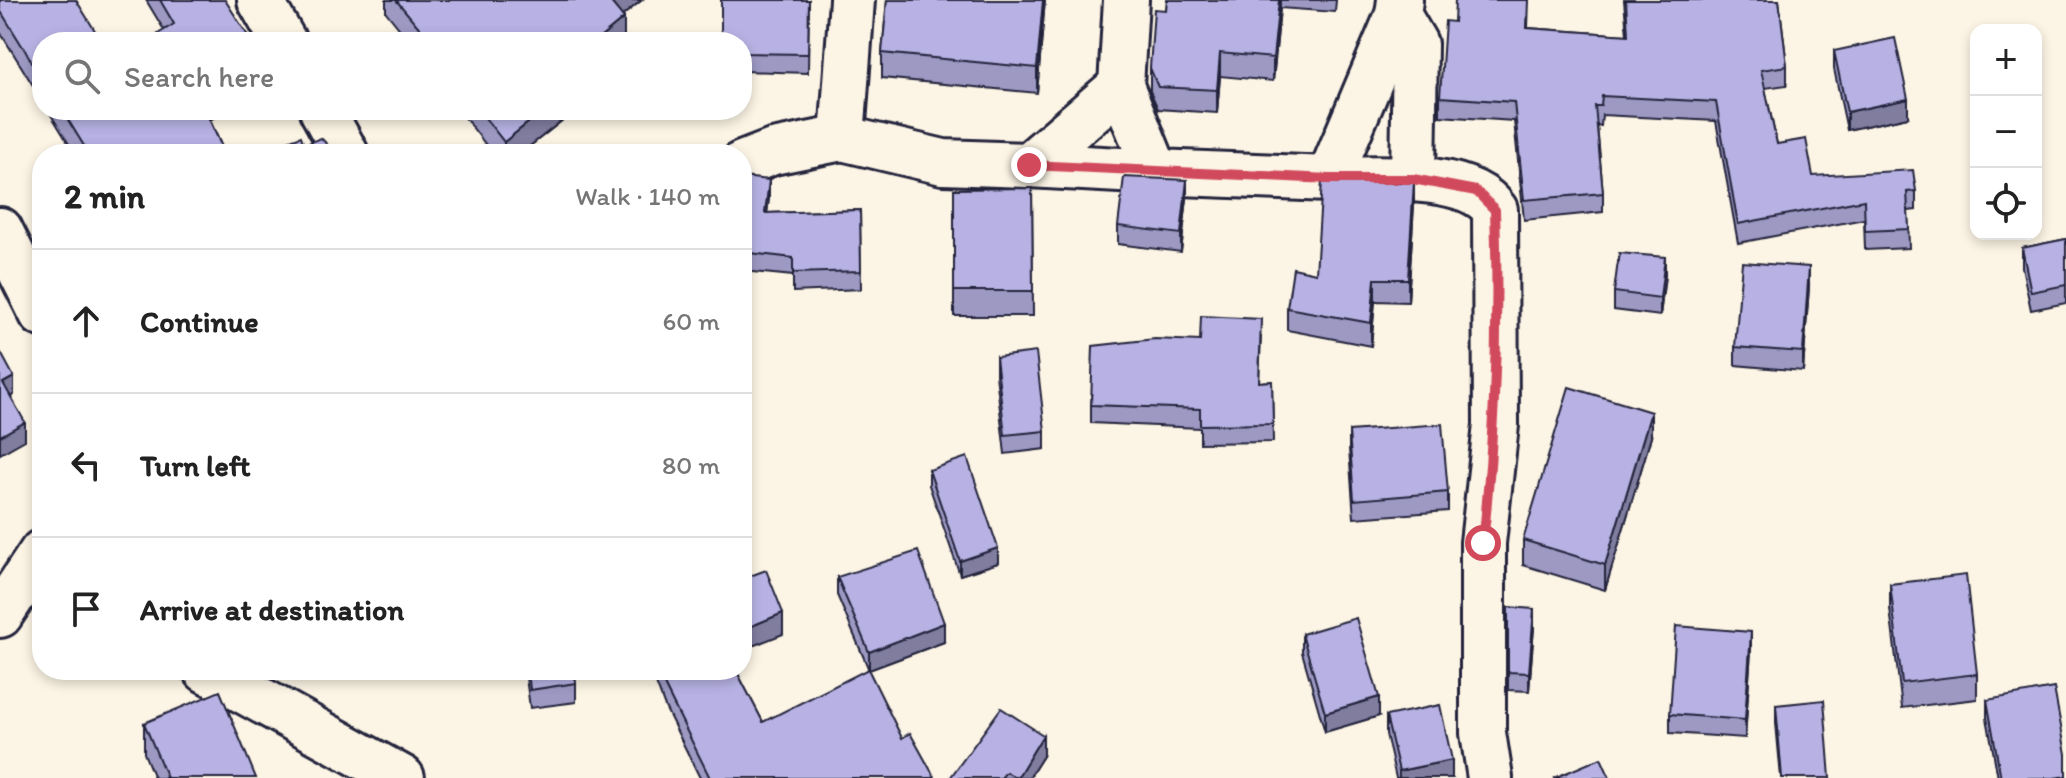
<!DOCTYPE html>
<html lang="en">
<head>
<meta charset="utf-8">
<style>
  :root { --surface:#fff; --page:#f2f2f2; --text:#222; --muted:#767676; --line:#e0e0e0 }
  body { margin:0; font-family:Itim,sans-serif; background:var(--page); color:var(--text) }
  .controls { position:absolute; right:24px; top:24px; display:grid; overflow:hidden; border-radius:16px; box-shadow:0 4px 12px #0003 }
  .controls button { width:72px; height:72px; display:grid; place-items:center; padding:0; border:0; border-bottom:2px solid var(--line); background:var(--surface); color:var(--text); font:40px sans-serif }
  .stop { position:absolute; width:24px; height:24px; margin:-18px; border:6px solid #d1495b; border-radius:50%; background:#fff }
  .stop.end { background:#d1495b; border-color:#fff; box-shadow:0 2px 8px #0008 }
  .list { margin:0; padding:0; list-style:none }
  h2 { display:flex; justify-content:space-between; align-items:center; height:104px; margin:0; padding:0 32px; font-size:34px }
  h2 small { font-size:26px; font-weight:400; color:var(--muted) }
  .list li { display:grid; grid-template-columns:52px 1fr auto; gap:24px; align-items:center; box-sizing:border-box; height:144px; padding:0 32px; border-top:2px solid var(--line) }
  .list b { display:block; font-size:30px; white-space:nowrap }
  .list em { font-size:26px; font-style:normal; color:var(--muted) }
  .icon { flex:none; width:44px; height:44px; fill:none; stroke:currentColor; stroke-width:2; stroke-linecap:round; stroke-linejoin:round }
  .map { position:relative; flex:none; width:2066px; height:778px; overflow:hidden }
  .search { position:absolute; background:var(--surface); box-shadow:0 4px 12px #0003; left:32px; top:32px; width:720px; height:88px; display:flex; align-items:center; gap:20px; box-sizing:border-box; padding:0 28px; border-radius:32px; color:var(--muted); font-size:30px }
  .panel { position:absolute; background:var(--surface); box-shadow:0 4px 12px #0003; left:32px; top:144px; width:720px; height:536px; border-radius:32px }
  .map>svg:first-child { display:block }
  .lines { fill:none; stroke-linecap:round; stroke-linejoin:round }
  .minor-casing { stroke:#22223b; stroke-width:50 }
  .minor { stroke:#fcf5e5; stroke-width:44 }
  .wall { fill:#9d99c3; stroke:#22223b; stroke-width:2 }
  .shaded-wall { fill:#807d9f; stroke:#22223b; stroke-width:2 }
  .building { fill:#b7b2e3; stroke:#22223b; stroke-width:2 }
  .route { stroke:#d1495b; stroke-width:10 }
</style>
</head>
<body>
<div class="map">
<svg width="2066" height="778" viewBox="0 0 2066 778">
  <rect width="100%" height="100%" fill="#fcf5e5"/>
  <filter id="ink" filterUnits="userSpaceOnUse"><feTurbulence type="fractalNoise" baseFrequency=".0125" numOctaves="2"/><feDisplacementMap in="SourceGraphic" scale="16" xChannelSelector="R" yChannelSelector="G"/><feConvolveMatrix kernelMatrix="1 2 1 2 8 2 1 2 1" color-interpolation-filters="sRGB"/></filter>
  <g filter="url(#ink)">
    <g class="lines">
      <defs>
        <g id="minor">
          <polyline points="260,0 284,42"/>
          <polyline points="1126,0 1121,86 1156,172 1329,179 1398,15 1400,0"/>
          <polyline points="1398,15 1415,44 1413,179"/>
          <polyline points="322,110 346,154"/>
          <polyline points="842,138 852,0"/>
          <polyline points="742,164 773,152 842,138 943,162 1029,165 1121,86"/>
          <polyline points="1029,165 1156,172"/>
          <path d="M1329,179C1374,179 1468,170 1495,210L1496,425L1483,543V733L1490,778"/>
          <polyline points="0,230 42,314"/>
          <polyline points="0,615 42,552"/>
          <polyline points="206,670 402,778"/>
        </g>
      </defs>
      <use href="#minor" class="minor-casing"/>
      <use href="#minor" class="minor"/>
    </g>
    <g class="wall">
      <polygon points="0,0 42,42 42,100 0,32"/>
      <polygon points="146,0 225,0 164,30"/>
      <polygon points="386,0 642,0 622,16 624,42 410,42 386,12"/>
      <polygon points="809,0 808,73 742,71 742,42"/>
      <polygon points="887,0 1045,0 1037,93 882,78 882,53"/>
      <polygon points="1167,0 1336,0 1335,12 1280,8 1273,81 1220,76 1217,113 1158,109 1150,91 1150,68 1166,10"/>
      <polygon points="1529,0 1528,28 1627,35 1624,0 1779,0 1787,66 1787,85 1765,88 1777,144 1813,176 1916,191 1916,210 1908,211 1909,248 1865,250 1864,219 1738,243 1716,121 1602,115 1601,126 1597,125 1603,193 1603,212 1524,220 1514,121 1440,116 1440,97 1454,22"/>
      <polygon points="1834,51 1908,117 1847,130 1834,69"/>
      <polygon points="48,110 226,110 210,120 225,154 75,154"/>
      <polygon points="459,110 569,110 569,115 520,154 493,154"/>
      <polygon points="742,177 769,198 767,213 860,210 861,289 793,292 793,276 742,271"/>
      <polygon points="1032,188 1033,316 954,316 954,189"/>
      <polygon points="1187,198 1181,252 1118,244 1118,226"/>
      <polygon points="1414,204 1408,302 1375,301 1371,346 1287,330 1287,308 1316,273"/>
      <polygon points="2066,239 2066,303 2031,310 2022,267 2022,248"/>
      <polygon points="1665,275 1660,316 1614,310 1614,292"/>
      <polygon points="1809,286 1803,371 1735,365 1735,347"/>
      <polygon points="1261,337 1259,382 1272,381 1273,442 1200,443 1200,428 1091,423 1091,405 1200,341"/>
      <polygon points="996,357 1045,431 1045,449 1005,454 996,375"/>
      <polygon points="1349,431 1448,492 1448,511 1354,518 1349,449"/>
      <polygon points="1651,437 1605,590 1523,565 1523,540"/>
      <polygon points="929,470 998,563 960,575 929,485"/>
      <polygon points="837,577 944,642 869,670 837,595"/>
      <polygon points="1890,584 1977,674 1977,699 1902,708 1890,609"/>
      <polygon points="1508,607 1534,627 1529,691 1508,690"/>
      <polygon points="1302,634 1379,716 1325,732 1302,652"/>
      <polygon points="1751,650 1745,738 1670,733 1670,714"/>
      <polygon points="525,670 574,670 576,683 576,702 530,708"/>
      <polygon points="651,670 736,670 763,722 902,738 935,778 700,778 665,707"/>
      <polygon points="1987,700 2066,754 2066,778 1998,778 1987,718"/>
      <polygon points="1776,705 1830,778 1781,778 1776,723"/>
      <polygon points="1386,716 1452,778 1396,778 1386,734"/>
      <polygon points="144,723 256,778 154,778 144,753"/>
      <polygon points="1043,756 1029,778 950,778"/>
    </g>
    <g class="shaded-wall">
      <polygon points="611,0 642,0 610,26 610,1"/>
      <polygon points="1043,0 1045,0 1037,93 1037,68"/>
      <polygon points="1279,0 1280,0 1280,8 1273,81 1273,58"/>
      <polygon points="624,18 624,42 595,42"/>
      <polygon points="1220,53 1220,76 1217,113 1217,90"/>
      <polygon points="1908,99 1908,117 1847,130 1847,112"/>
      <polygon points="202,110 226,110 202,125"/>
      <polygon points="544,110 569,110 569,115 520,154 504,154 504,142"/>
      <polygon points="769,180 769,198 765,231 765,213"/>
      <polygon points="1187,180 1187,198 1181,252 1181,234"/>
      <polygon points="1414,182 1414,204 1408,302 1408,279"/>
      <polygon points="1665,257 1665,275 1660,316 1660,298"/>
      <polygon points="1809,267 1809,286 1803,371 1803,352"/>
      <polygon points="1375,279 1375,301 1371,346 1371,323"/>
      <polygon points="14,377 14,395 3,401 3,383"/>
      <polygon points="1651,412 1651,437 1605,590 1605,565"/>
      <polygon points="25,422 25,440 0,454 0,436"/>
      <polygon points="998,548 998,563 960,575 960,561"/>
      <polygon points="1534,609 1534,627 1529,691 1529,673"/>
      <polygon points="783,613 783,634 742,650 742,630"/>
      <polygon points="944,623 944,642 869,670 869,652"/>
      <polygon points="1751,632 1751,650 1745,738 1745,720"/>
      <polygon points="1379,697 1379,716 1325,732 1325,713"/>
      <polygon points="1043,735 1043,756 1029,778 1017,778"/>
      <polygon points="1452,760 1452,778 1399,778 1399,771"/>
    </g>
    <g class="building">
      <polygon points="0,0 76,0 102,42 42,42 42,78 0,10"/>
      <polygon points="160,0 225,0 252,42 145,42 174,24"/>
      <polygon points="396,0 611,0 610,1 624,18 595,42 431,42"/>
      <polygon points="721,0 809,0 808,54 742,53 742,42 721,42"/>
      <polygon points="887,0 1043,0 1037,68 882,53"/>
      <polygon points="1167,0 1279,0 1273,58 1220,53 1217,90 1158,87 1150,68 1154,9 1166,10"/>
      <polygon points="1455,0 1528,0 1527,28 1628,35 1626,0 1779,0 1787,66 1761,70 1777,144 1806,139 1813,176 1913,170 1916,191 1907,192 1909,229 1865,231 1864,200 1738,224 1716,102 1602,96 1601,106 1595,106 1603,193 1524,200 1514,102 1440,97 1445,21 1454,22"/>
      <polygon points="1895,38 1908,99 1847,112 1834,51"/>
      <polygon points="62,110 205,110 225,154 89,154"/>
      <polygon points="479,110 544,110 504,142"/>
      <polygon points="301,136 304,145 321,138 336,154 253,154"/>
      <polygon points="742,177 769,180 765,213 860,210 861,271 793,273 793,258 742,252"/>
      <polygon points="1124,177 1187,180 1181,234 1118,226"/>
      <polygon points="1322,181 1414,182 1408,279 1375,279 1371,323 1287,308 1293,268 1316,273"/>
      <polygon points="1032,188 1033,291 954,291 954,189"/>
      <polygon points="2066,239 2066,285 2031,292 2022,248"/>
      <polygon points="1619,253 1665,257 1660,298 1614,292"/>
      <polygon points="1742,262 1809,267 1803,352 1735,347"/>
      <polygon points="1201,316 1261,319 1259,382 1272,381 1273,424 1200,425 1200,409 1091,405 1093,346 1155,339 1200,341"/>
      <polygon points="0,351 14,377 3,383 25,422 0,436"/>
      <polygon points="1036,352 1045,431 1005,435 996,357"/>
      <polygon points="1569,387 1651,412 1605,565 1523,540"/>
      <polygon points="1442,424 1448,492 1354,500 1349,431"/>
      <polygon points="967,457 998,548 960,561 929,470"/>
      <polygon points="918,551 944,623 869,652 837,577"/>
      <polygon points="766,570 783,613 742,630 742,579"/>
      <polygon points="1966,575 1977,674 1902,683 1890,584"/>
      <polygon points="1508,607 1534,609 1529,673 1508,672"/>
      <polygon points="1356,618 1379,697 1325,713 1302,634"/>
      <polygon points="1676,626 1751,632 1745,720 1670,714"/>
      <polygon points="868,669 902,738 910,733 935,778 710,778 665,687 659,670 736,670 763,722"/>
      <polygon points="528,670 574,670 576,683 530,690"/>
      <polygon points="2054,688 2066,754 2066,776 2054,778 2001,778 1987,700"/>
      <polygon points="220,691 256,778 167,778 144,723"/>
      <polygon points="1824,700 1830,778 1782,778 1776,705"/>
      <polygon points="1440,705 1452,760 1399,771 1386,716"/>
      <polygon points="1001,708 1043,735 1017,778 1006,772 1001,778 950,778"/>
      <polygon points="1601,758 1610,778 1554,778"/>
    </g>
  </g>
  <g class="lines" filter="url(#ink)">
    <path class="route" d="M1029,165L1329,179H1413L1476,191L1495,210C1499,323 1495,431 1483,543"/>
  </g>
</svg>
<div class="controls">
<button>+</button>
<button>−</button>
<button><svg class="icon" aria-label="locate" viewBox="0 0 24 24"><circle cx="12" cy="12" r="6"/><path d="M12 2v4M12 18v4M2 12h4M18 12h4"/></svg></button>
</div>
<div class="stop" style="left:1483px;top:543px"></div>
<div class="stop end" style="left:1029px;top:165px"></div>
<div class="search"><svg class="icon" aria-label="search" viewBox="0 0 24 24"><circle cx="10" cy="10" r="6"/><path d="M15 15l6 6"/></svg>Search here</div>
<section class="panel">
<h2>2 min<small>Walk · 140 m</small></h2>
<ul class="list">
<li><svg class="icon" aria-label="ahead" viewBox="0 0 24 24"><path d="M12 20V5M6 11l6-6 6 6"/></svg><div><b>Continue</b></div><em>60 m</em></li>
<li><svg class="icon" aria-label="left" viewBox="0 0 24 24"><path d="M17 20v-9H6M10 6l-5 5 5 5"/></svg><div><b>Turn left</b></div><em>80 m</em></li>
<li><svg class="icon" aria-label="arrive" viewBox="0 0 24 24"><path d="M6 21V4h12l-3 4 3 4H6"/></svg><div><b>Arrive at destination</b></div></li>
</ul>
</section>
</div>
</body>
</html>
